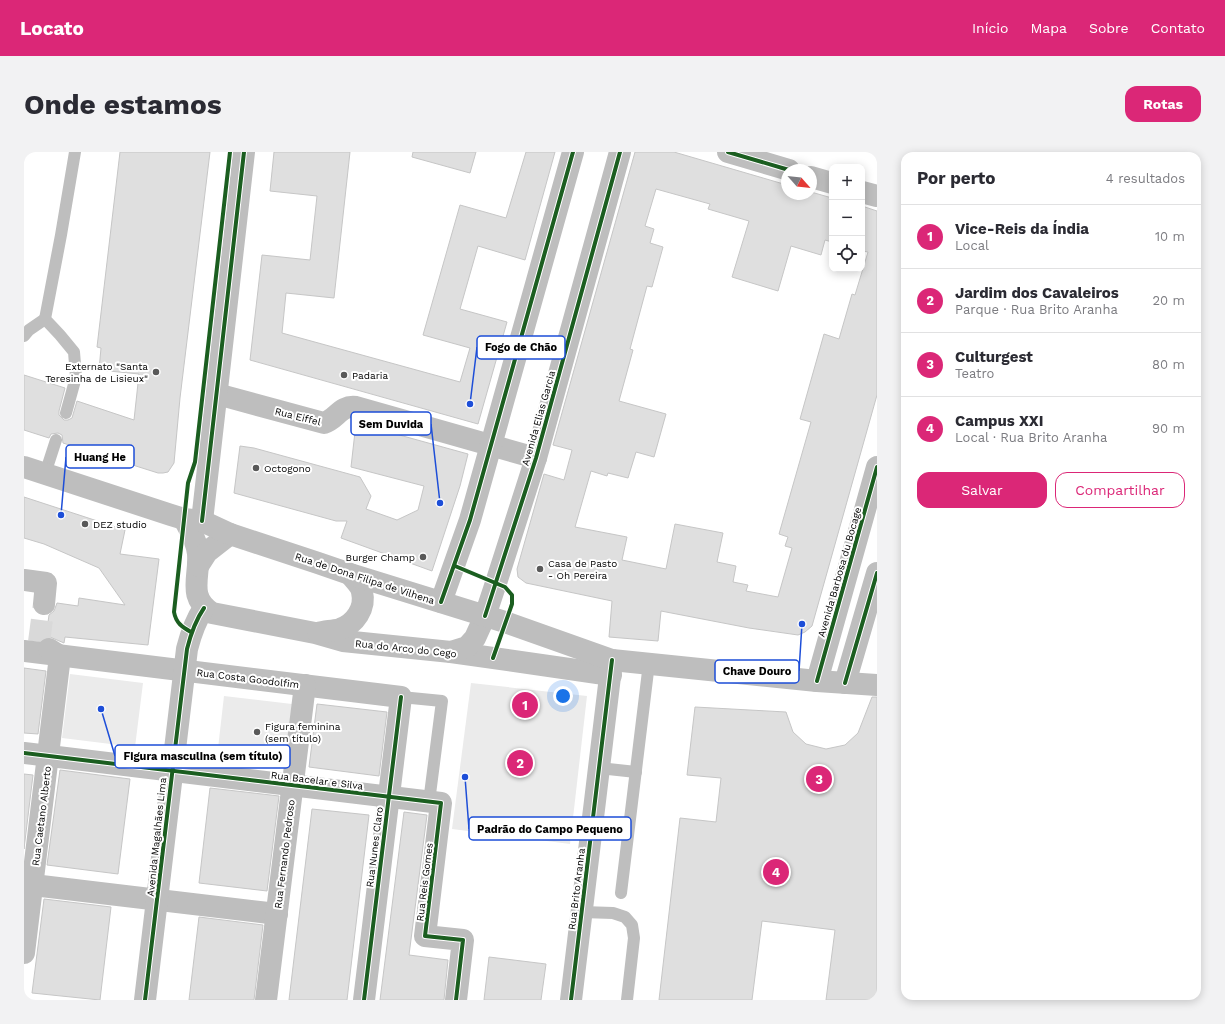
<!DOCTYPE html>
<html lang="pt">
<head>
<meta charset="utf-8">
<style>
  :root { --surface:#fff; --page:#f2f2f3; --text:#2b2b33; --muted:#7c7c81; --line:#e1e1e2; --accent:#db2777 }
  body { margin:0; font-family:"Work Sans",sans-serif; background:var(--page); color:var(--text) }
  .controls { position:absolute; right:12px; top:12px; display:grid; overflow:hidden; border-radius:8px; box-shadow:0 2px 10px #0003 }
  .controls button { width:36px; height:36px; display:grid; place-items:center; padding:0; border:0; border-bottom:1px solid var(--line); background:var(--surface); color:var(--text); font:20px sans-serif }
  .compass { position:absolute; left:757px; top:12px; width:36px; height:36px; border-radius:50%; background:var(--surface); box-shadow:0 2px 10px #0003; rotate:117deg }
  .you { position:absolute; left:539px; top:544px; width:14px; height:14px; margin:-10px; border:3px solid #fff; border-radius:50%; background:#1a73e8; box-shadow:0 0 0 6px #1a73e833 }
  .badge { display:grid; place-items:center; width:26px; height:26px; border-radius:50%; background:var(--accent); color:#fff; font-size:13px; font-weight:700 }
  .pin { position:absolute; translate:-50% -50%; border:2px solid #fff; box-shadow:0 1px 4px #0006 }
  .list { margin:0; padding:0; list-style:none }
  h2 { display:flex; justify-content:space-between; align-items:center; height:52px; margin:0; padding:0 16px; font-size:17px }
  h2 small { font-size:13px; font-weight:400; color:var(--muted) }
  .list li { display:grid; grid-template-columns:26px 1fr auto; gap:12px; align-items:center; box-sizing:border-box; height:64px; padding:0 16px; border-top:1px solid var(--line) }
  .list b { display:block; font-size:15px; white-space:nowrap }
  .list p { margin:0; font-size:13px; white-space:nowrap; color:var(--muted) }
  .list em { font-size:13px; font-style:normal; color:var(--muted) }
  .actions { display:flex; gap:8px; padding:12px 16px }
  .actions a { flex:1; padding:9px 0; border:1px solid var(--accent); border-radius:12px; text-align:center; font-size:14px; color:var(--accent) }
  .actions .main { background:var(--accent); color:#fff }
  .icon { flex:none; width:22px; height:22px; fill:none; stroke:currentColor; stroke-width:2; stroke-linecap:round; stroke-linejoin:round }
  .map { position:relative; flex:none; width:853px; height:848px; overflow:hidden; border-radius:12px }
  header { display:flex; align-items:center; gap:24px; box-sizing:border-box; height:56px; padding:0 20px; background:var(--accent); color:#fff }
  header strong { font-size:19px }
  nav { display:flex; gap:22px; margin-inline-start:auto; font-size:14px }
  .intro { display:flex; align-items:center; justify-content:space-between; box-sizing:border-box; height:96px; padding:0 24px }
  h1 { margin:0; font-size:28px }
  .button { padding:10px 18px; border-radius:12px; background:var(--accent); color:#fff; font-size:14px; font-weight:700 }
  main { display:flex; gap:24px; padding:0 24px }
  aside { flex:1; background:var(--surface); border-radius:12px; box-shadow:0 2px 10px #0003 }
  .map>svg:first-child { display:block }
  .green { fill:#ebebeb }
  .building { fill:#dfdfdf; stroke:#c6c6c6 }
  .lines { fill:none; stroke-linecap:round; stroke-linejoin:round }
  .minor-tunnel { stroke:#d9d9d9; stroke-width:22; stroke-dasharray:22 11; stroke-linecap:butt }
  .service { stroke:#bebebe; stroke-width:12 }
  .minor { stroke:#bebebe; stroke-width:22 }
  .tertiary { stroke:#bebebe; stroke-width:22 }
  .cycleway-casing { stroke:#fff; stroke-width:6 }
  .cycleway { stroke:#1b5e20; stroke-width:4 }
  .poi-dot { fill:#595959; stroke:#fff; stroke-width:1.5 }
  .labels { text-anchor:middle; stroke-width:4; stroke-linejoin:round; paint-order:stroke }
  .poi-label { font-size:10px; fill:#000; stroke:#fff; text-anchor:start }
  .street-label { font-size:10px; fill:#000; stroke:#fff }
  .leader { fill:none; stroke:#1d4ed8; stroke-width:1.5 }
  .callout-dot { fill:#1d4ed8; stroke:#fff; stroke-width:1.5 }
  .callout { fill:#fff; stroke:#1d4ed8; stroke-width:1.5 }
  .callout-label { font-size:11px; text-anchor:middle; font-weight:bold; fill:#000 }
</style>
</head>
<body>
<header>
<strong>Locato</strong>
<nav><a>Início</a><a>Mapa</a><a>Sobre</a><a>Contato</a></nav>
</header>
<div class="intro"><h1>Onde estamos</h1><a class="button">Rotas</a></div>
<main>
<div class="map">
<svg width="853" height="848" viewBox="0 0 853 848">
  <rect width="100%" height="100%" fill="#fff"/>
  <g class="green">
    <polygon points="46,522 119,531 111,595 38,586"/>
    <polygon points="447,531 563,544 546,692 428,677"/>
    <polygon points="200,544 268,552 261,613 193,605"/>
  </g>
  <g class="building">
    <polygon points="96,0 186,0 156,246 150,311 144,320 139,321 134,321 39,291 38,283 34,281 27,282 25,286 0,278 0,223 41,236 35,259 35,263 40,268 44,268 48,266 53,249 110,268 115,222 75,218 77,196 73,195"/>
    <polygon points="250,0 326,0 310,146 262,141 258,181 436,230 446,196 399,183 436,53 482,66 502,0 531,0 501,108 454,94 436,157 483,170 454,272 226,208 238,103 286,108 293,44 246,39"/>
    <polygon points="389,0 452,0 446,21 388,5"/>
    <polygon points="611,0 650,0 763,33 763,42 787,42 787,40 808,46 808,90 801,88 797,103 767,94 754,139 708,125 725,69 684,57 686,52 632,37 621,74 630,77 626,91 639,95 628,135 623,134 606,197 609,198 595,249 642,262 630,305 612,300 604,326 584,321 583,324 567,319 551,375 603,385 598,408 642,417 651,372 699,381 693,410 712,414 709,430 724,433 722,439 754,445 768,396 761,394 764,385 755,382 787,270 776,267 800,182 815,187 828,142 831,143 844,100 838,99 838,54 853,59 853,243 788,474 781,480 774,483 725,476 637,459 634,489 585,485 588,449 502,431 494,425 493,417 520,322 540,328 548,298 529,293"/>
    <polygon points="332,271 444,302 436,334 408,419 317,386 323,369 312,369 210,341 216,294 230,296 336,325 347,344 342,357 373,368 394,358 400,334 327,315"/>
    <polygon points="0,345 101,378 96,402 135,407 124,493 41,485 40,491 26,485 22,485 25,463 30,459 33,451 54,454 55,446 101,453 75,416 20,392 0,386"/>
    <polygon points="0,516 22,519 14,582 0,581"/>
    <polygon points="848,545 853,545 853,848 802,848 811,778 738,769 728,848 635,848 656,666 692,670 697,626 663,623 671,555 762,560 769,580 782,592 802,597 821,593 834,581"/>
    <polygon points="293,552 363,560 355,624 285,615"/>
    <polygon points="36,618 106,627 94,722 23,713"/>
    <polygon points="0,622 9,623 0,697"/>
    <polygon points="186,636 255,644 243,739 175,731"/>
    <polygon points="288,657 345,663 323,848 265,848"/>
    <polygon points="380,660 403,663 385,803 424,808 420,848 356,848"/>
    <polygon points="20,747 87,755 76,848 8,841"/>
    <polygon points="175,765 239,773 230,848 165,848"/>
    <polygon points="465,805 522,812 517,848 460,848"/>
  </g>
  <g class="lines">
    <polyline class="minor-tunnel" points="15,490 20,452"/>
    <g class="service">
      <polyline points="0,184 5,178 21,167"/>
      <polyline points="42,261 52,225 50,200 36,183 21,167 37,83 51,0"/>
      <polyline points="21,322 32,288"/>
      <polyline points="377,545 418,549 405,650"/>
      <polyline points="575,616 612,620"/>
      <polyline points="597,741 625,511"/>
      <polyline points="558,760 589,761 601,765 608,773 610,786 603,848"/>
    </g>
    <g class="minor">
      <polyline points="704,0 765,18"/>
      <polyline points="787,25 808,31"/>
      <polyline points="838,40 853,44"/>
      <path d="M193,242L300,271C313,267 316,253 332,255L512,306"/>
      <path d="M160,367C166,378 173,389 174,402C176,425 163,445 188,461L291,481L319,489L427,500L587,523"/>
      <polyline points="178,369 220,0"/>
      <polyline points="174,414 183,400 206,382"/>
      <polyline points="0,428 22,431 20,452"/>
      <polyline points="417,450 446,368 549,0"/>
      <path d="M294,481C301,479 309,479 316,477C331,472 342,456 338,440C337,433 330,428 326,422"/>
      <polyline points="0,499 377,545 340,848"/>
      <polyline points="427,500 443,495 451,486 461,464 472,431 512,306 596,0"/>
      <polyline points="793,529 853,315"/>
      <polyline points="821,531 853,421"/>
      <polyline points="0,601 417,651 401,784 439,788 432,848"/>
      <polyline points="9,733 253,762"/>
      <polyline points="0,801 36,504 25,497"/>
      <path d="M121,848L163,497C167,481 171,469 180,456"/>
      <polyline points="242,848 281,533"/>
      <polyline points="547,848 588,508"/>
    </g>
    <polyline class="tertiary" points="0,315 147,363 160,367 178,369 206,382 294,411 326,422 481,470 588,508 793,529 853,533"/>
    <defs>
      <g id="cycleway">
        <polyline points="704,0 765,18"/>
        <polyline points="178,369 220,0"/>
        <polyline points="431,414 481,435 488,443 488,452 469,506"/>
        <polyline points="417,450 446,368 549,0"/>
        <polyline points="461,464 512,306 596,0"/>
        <path d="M167,480C158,475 152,471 150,460L164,331L171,310L206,0"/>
        <polyline points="793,529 853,315"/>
        <polyline points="821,531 853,421"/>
        <polyline points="0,601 417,651 401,784 439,788 432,848"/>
        <path d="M121,848L163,497C167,481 171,469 180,456"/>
        <polyline points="340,848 377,545"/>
        <polyline points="547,848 588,508"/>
      </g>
    </defs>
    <use href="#cycleway" class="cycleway-casing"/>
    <use href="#cycleway" class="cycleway"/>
  </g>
  <g class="poi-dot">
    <circle cx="132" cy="220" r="4"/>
    <circle cx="320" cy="223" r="4"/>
    <circle cx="232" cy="316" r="4"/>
    <circle cx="61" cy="372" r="4"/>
    <circle cx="399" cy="405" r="4"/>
    <circle cx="516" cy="417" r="4"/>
    <circle cx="233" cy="580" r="4"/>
  </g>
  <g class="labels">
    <g class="poi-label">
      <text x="124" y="218" text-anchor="end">Externato "Santa<tspan x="124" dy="12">Teresinha de Lisieux"</tspan></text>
      <text x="328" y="227">Padaria</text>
      <text x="240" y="320">Octogono</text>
      <text x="69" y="376">DEZ studio</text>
      <text x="391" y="409" text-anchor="end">Burger Champ</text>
      <text x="524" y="415">Casa de Pasto<tspan x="524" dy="12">- Oh Pereira</tspan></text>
      <text x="241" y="578">Figura feminina<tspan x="241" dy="12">(sem título)</tspan></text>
    </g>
    <g class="street-label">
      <text transform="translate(274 264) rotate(14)" y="4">Rua Eiffel</text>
      <text transform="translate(514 266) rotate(-74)" y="4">Avenida Elias Garcia</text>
      <text transform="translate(815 420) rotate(-74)" y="4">Avenida Barbosa du Bocage</text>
      <text transform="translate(341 426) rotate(18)" y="4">Rua de Dona Filipa de Vilhena</text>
      <text transform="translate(382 496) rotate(6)" y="4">Rua do Arco do Cego</text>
      <text transform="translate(224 526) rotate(7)" y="4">Rua Costa Goodolfim</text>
      <text transform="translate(293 628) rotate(7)" y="4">Rua Bacelar e Silva</text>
      <text transform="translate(17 664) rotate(-83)" y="4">Rua Caetano Alberto</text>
      <text transform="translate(132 685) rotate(-84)" y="4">Avenida Magalhães Lima</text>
      <text transform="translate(350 695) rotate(-83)" y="4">Rua Nunes Claro</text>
      <text transform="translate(260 702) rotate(-83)" y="4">Rua Fernando Pedroso</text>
      <text transform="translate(400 730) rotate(-83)" y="4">Rua Reis Gomes</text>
      <text transform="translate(552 737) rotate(-83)" y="4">Rua Brito Aranha</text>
    </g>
  </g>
  <path class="leader" d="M446 252L453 195M416 351L407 272M37 363L42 305M778 472L775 519M77 557L91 604M441 625L445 677"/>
  <g class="callout-dot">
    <circle cx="446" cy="252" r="4"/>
    <circle cx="416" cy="351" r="4"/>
    <circle cx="37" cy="363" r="4"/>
    <circle cx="778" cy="472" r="4"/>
    <circle cx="77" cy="557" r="4"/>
    <circle cx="441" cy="625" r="4"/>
  </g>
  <g class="callout">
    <rect x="453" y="184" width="88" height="23" rx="4"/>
    <rect x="327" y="260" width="80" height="23" rx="4"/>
    <rect x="42" y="293" width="68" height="23" rx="4"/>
    <rect x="691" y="508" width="84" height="23" rx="4"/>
    <rect x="91" y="593" width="175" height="23" rx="4"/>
    <rect x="445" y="665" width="162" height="23" rx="4"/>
  </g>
  <g class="callout-label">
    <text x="497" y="199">Fogo de Chão</text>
    <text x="367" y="276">Sem Duvida</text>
    <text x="76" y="309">Huang He</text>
    <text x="733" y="523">Chave Douro</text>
    <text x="179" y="608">Figura masculina (sem título)</text>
    <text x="526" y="681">Padrão do Campo Pequeno</text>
  </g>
</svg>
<div class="controls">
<button>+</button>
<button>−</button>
<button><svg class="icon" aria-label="locate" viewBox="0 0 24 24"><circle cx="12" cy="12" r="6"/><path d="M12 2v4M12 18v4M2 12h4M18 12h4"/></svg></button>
</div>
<svg class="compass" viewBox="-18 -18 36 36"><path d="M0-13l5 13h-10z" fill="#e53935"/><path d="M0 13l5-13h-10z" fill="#7c7c81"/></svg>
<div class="you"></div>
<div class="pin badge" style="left:501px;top:553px">1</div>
<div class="pin badge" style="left:496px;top:611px">2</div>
<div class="pin badge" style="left:795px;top:627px">3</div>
<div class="pin badge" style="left:752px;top:720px">4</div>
</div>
<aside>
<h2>Por perto<small>4 resultados</small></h2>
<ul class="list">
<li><span class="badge">1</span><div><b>Vice-Reis da Índia</b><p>Local</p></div><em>10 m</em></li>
<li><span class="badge">2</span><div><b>Jardim dos Cavaleiros</b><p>Parque · Rua Brito Aranha</p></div><em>20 m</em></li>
<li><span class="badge">3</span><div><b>Culturgest</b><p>Teatro</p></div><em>80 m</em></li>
<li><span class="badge">4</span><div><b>Campus XXI</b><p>Local · Rua Brito Aranha</p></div><em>90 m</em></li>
</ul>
<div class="actions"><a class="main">Salvar</a><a>Compartilhar</a></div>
</aside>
</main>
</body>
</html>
